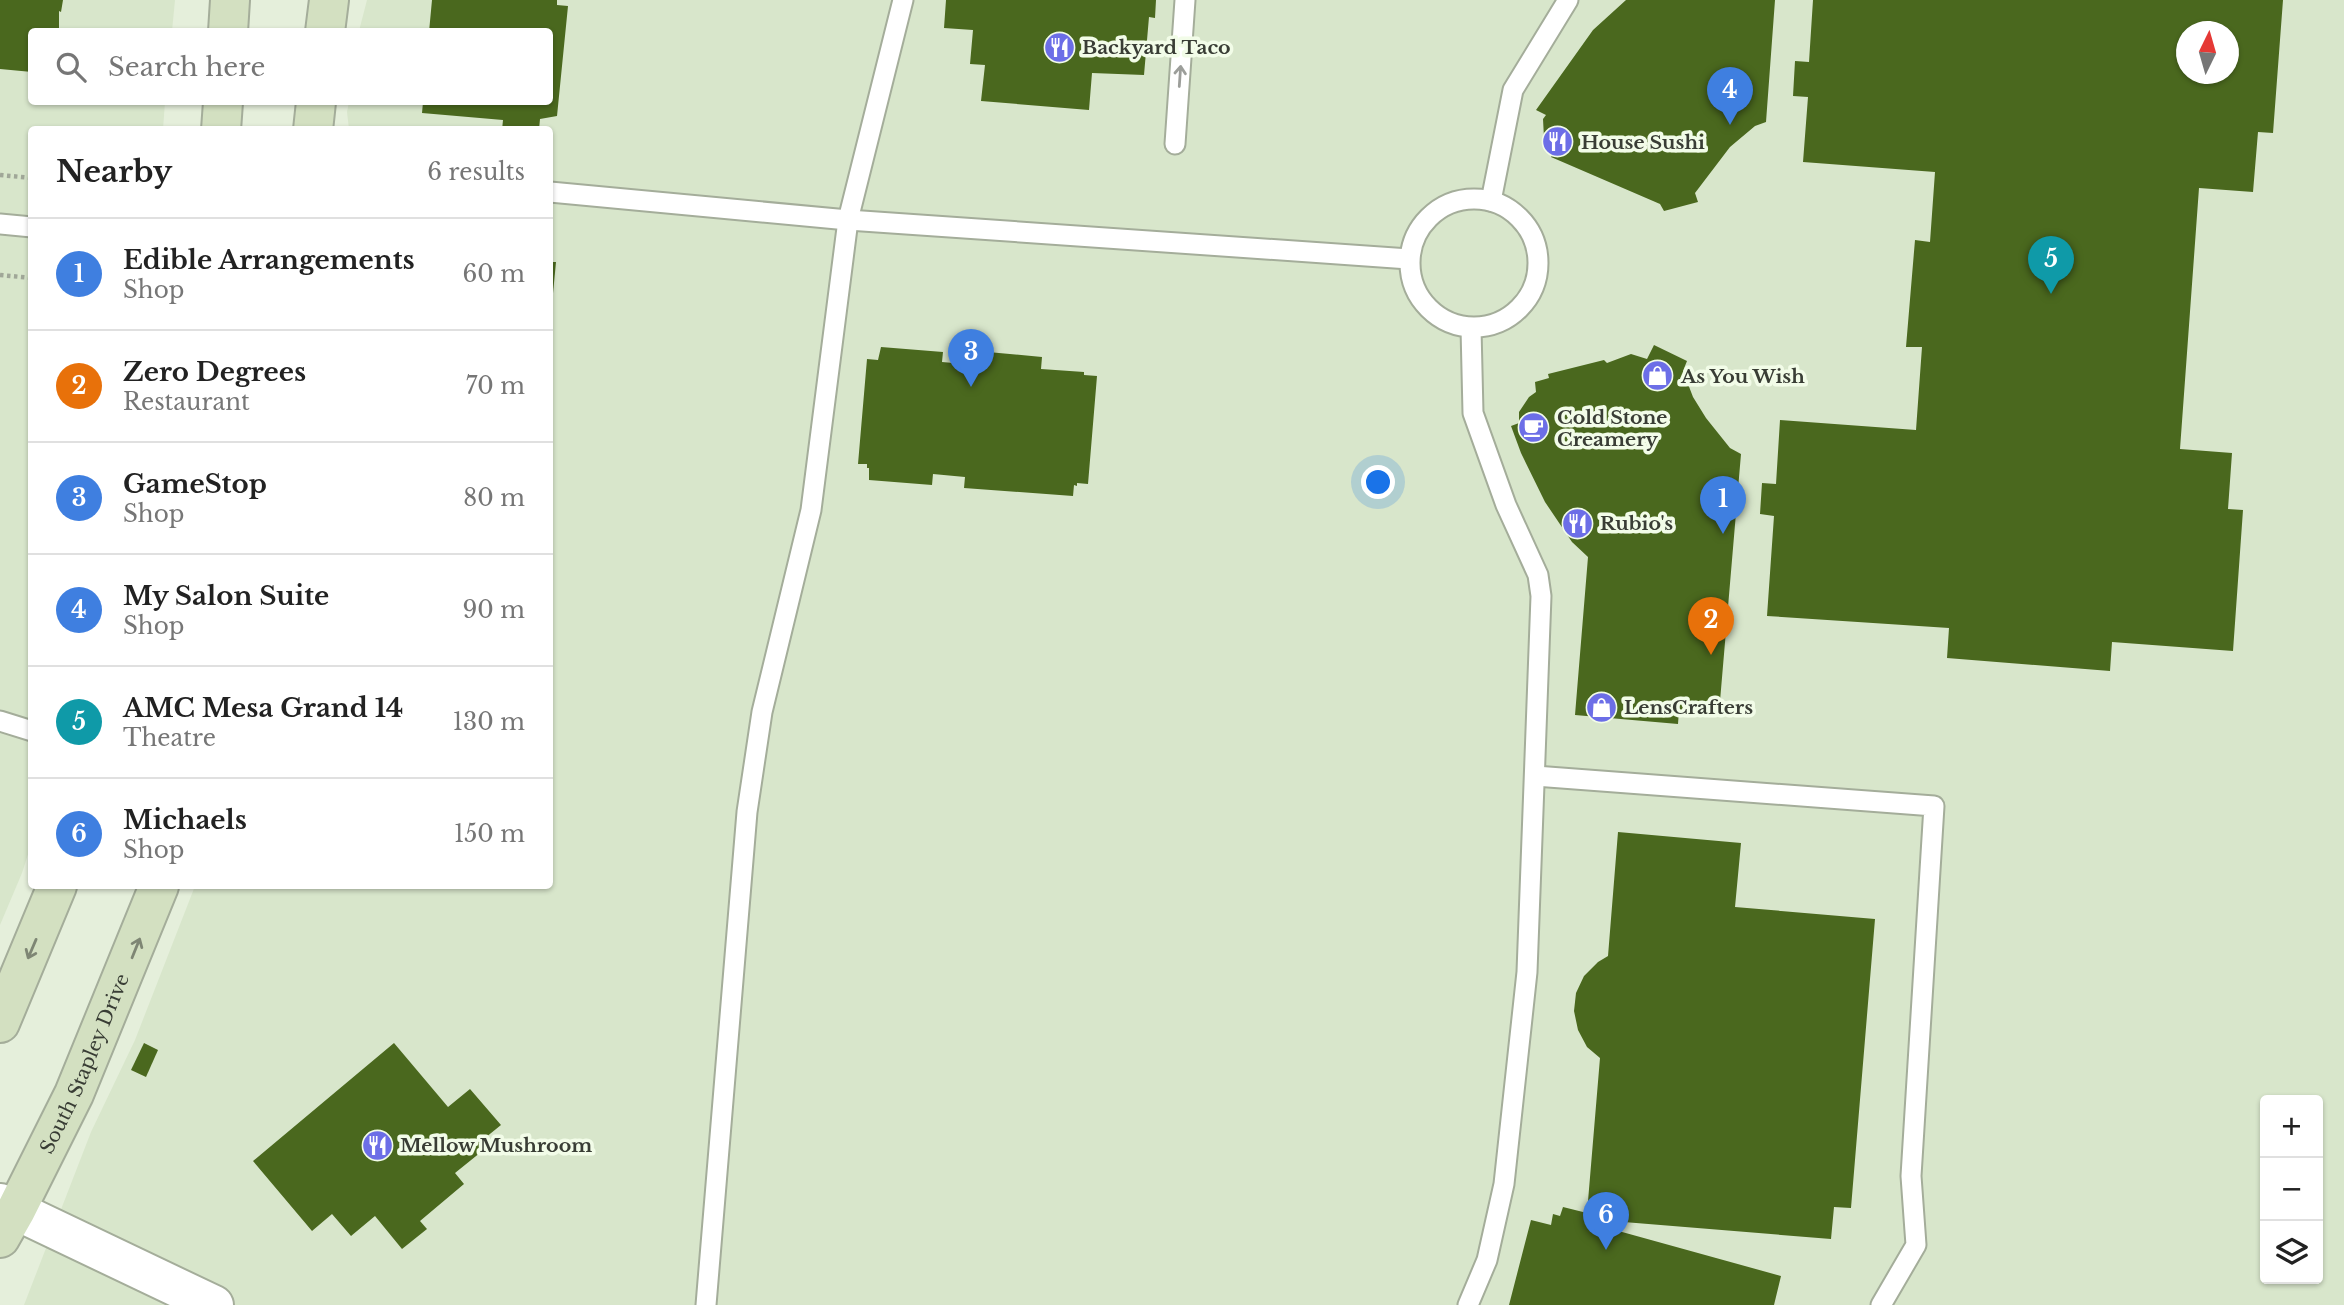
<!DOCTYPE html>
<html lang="en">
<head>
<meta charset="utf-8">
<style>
  :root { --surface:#fff; --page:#f2f2f2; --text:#222; --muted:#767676; --line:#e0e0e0; --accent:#6c6ee7 }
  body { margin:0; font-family:"Libre Baskerville",serif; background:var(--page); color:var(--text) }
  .controls { position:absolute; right:21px; bottom:21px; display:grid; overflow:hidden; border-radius:7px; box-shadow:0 2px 5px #0004 }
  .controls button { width:63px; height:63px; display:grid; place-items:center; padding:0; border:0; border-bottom:2px solid var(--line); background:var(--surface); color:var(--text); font:35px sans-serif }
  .compass { position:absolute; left:2176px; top:21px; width:63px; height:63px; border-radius:50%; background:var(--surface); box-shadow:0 2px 5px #0004; rotate:5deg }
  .you { position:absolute; left:1379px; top:483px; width:24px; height:24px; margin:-18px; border:5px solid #fff; border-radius:50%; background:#1a73e8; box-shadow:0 0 0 10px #1a73e833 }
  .badge { display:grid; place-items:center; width:46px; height:46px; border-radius:50%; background:var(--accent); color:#fff; font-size:23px; font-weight:700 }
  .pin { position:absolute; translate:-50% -58px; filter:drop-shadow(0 2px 4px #0008) }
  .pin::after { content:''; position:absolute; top:37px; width:24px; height:21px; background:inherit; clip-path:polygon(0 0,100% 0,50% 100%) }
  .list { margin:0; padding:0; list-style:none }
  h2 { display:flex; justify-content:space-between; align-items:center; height:91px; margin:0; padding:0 28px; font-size:30px }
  h2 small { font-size:23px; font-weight:400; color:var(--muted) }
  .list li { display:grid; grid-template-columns:46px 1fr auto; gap:21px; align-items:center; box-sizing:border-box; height:112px; padding:0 28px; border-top:2px solid var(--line) }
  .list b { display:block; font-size:26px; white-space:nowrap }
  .list p { margin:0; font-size:23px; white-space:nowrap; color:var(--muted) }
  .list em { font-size:23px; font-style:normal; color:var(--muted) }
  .icon { flex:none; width:38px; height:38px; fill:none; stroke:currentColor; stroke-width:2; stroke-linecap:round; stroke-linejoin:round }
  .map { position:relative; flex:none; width:2344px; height:1305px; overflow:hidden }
  .search { position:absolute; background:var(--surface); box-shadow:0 2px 5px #0004; left:28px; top:28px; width:525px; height:77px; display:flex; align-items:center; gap:18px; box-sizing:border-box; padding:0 24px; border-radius:7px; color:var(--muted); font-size:26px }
  .panel { position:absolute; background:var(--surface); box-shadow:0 2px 5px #0004; left:28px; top:126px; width:525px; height:763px; border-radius:7px }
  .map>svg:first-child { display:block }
  .built { fill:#d8e6cb; fill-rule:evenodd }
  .building { fill:#4a681e; fill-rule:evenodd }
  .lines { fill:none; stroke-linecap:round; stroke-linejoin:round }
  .service-casing { stroke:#a4ad9a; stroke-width:23 }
  .minor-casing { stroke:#a4ad9a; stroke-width:42 }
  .secondary-casing { stroke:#a4ad9a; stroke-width:42 }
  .path { stroke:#a0a798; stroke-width:4.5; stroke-dasharray:3.5 3.5; stroke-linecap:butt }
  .service { stroke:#fff; stroke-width:19 }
  .minor { stroke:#fff; stroke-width:38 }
  .secondary { stroke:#d3e0c1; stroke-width:38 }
  .oneway { stroke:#9c9e9a }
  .oneway2 { stroke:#7e8674 }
  .labels { text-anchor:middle; stroke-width:7; stroke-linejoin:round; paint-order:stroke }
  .poi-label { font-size:19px; font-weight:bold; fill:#393d35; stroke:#f2fce8; text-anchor:start }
  .street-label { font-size:19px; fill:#393d35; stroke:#f2fce8 }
</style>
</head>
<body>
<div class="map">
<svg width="2344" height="1305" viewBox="0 0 2344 1305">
  <rect width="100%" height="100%" fill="#e5efdb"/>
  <g class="built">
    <polygon points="0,0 175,0 172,31 32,32 32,102 165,102 163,129 32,130 32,842 22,873 0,925"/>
    <path d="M367,0H2344V1305H24L91,1132L135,1040L195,886H550V130L349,129L347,112L349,102H550V32L359,31ZM2186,32H2228V74H2186ZM2265,1100H2318V1279H2265Z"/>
  </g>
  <g class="building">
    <polygon points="0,0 63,0 61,12 59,11 59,32 32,32 32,72 0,69"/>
    <polygon points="432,0 557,0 557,5 568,6 557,116 540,119 539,130 502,130 503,120 422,113 423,102 550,102 550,32 429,32"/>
    <polygon points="946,0 1156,0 1155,18 1149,17 1144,75 1092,73 1089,110 981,101 985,65 970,64 973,30 944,28"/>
    <polygon points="1626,0 1775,0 1766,122 1755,126 1730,147 1695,193 1698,202 1664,211 1660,204 1551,157 1556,148 1544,138 1543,119 1546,115 1536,110 1593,30"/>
    <path d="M1813,0H2283L2273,133L2258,132L2253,192L2199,188L2180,449L2232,453L2228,509L2243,510L2233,651L2112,642L2110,671L1947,658L1949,628L1767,616L1774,516L1760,514L1762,483L1776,484L1780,420L1916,430L1922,347H1906L1915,240L1930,242L1935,172L1803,162L1808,97L1793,96L1795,61L1809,62ZM2186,32H2228V74H2186Z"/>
    <polygon points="550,262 556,262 551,314 550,314"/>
    <polygon points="1654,345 1687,361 1683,371 1693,397 1706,418 1730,448 1741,454 1719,713 1679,710 1678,724 1575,715 1588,557 1572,542 1545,502 1521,453 1511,426 1519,423 1519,412 1529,397 1536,392 1535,382 1549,378 1548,374 1604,360 1607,363 1631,354 1647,359"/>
    <polygon points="881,347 943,352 942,362 976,365 977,351 1042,357 1041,369 1084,372 1084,375 1097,376 1088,484 1077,483 1077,486 1074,485 1073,496 964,488 965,477 933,474 932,485 869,480 869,468 867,468 867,464 858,464 867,359 878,360"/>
    <polygon points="1618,832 1741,843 1735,907 1875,919 1851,1208 1834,1207 1831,1239 1587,1219 1586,1222 1781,1276 1774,1305 1509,1305 1531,1220 1551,1225 1553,1214 1560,1216 1563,1207 1587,1213 1600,1058 1587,1047 1578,1030 1574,1011 1576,993 1584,976 1598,962 1608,956"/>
    <polygon points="144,1043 158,1050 146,1077 131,1070"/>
    <polygon points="394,1043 448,1107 470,1089 501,1125 480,1142 486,1148 455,1173 464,1184 420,1221 427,1229 402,1249 375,1216 351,1236 332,1214 312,1231 253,1161"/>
  </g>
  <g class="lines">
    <defs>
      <g id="service">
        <polyline points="1175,144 1185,0"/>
        <polyline points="550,192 848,220 1409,259"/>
        <circle cx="1474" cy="263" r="64"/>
        <polyline points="1491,201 1513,90 1568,0"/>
        <polyline points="0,224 32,227"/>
        <polyline points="0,721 32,731"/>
        <polyline points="1535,776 1934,806 1911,1176 1916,1245 1881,1305"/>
        <polyline points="706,1305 747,812 762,712 811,510 848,220 903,0"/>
        <polyline points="1468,1305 1487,1260 1504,1184 1527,972 1541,596 1538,575 1506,505 1473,413 1471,328"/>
      </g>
      <polyline id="minor" points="0,1203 214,1305"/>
      <g id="secondary">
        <polyline points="228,32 230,0"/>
        <polyline points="325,32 329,0"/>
        <polyline points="221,130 223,102"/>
        <polyline points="313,130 316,102"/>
        <polyline points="0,1023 57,886"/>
        <path id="s1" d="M0,1238L16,1210L74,1094L159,886"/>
      </g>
    </defs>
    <use href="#service" class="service-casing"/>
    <use href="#minor" class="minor-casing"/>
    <use href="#secondary" class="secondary-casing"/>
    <g class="path">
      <polyline points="0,175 32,178"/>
      <polyline points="0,275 32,278"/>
    </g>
    <use href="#service" class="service"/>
    <use href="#minor" class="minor"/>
    <use href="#secondary" class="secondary"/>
  </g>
  <defs><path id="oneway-shaft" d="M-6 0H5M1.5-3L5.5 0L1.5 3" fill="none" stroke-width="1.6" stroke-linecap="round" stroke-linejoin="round" transform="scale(1.75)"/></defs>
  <use class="oneway" href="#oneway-shaft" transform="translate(1180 76) rotate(-86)"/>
  <g class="oneway2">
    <use href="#oneway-shaft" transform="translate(136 948) rotate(-68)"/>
    <use href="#oneway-shaft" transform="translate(32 949) rotate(113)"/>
  </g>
  <defs>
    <symbol id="restaurant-disc" viewBox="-11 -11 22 22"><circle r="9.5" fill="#6c6ee7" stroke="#f2fce8"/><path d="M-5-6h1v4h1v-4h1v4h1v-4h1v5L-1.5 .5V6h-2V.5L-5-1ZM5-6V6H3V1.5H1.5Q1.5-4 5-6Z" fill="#fff"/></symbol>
    <symbol id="shop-disc" viewBox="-11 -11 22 22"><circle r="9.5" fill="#6c6ee7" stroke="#f2fce8"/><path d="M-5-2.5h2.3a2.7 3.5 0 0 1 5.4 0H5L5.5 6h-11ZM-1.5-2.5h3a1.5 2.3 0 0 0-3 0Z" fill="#fff"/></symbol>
    <symbol id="cafe-disc" viewBox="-11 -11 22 22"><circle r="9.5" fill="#6c6ee7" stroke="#f2fce8"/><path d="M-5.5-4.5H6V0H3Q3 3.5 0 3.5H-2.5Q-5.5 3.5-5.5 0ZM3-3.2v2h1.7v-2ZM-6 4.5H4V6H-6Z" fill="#fff"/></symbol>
  </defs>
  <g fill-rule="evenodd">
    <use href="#restaurant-disc" x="1042" y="30" width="35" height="35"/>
    <use href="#restaurant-disc" x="1540" y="124" width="35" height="35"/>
    <use href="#shop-disc" x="1640" y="358" width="35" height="35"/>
    <use href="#cafe-disc" x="1516" y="410" width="35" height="35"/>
    <use href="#restaurant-disc" x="1560" y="506" width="35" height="35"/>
    <use href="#shop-disc" x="1584" y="690" width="35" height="35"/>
    <use href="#restaurant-disc" x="360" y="1128" width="35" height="35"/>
  </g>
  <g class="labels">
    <g class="poi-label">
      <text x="1082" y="54">Backyard Taco</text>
      <text x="1581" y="149">House Sushi</text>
      <text x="1681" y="383">As You Wish</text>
      <text x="1557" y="424">Cold Stone<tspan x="1557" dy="22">Creamery</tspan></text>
      <text x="1600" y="530">Rubio's</text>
      <text x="1624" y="714">LensCrafters</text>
      <text x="400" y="1152">Mellow Mushroom</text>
    </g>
    <g class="street-label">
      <text dy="7" stroke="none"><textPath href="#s1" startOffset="194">South Stapley Drive</textPath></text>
    </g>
  </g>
</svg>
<div class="controls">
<button>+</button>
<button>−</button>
<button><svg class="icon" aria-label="layers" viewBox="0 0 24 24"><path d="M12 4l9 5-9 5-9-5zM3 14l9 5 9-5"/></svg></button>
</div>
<svg class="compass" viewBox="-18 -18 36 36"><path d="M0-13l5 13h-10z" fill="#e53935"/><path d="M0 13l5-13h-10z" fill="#767676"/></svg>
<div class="you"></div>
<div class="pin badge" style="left:1723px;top:534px;background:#3f7fe0">1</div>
<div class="pin badge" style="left:1711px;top:655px;background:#e8710a">2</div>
<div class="pin badge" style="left:971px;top:387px;background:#3f7fe0">3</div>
<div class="pin badge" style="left:1730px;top:125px;background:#3f7fe0">4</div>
<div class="pin badge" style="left:2051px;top:294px;background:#0f9aa8">5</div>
<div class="pin badge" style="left:1606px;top:1250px;background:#3f7fe0">6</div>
<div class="search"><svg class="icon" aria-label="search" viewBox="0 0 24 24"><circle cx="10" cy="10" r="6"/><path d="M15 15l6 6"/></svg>Search here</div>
<section class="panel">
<h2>Nearby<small>6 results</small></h2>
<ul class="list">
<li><span class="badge" style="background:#3f7fe0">1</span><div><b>Edible Arrangements</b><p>Shop</p></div><em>60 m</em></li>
<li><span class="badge" style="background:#e8710a">2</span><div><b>Zero Degrees</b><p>Restaurant</p></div><em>70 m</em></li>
<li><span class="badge" style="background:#3f7fe0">3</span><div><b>GameStop</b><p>Shop</p></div><em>80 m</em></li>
<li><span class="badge" style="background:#3f7fe0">4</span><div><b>My Salon Suite</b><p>Shop</p></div><em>90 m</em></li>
<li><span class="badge" style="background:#0f9aa8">5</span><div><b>AMC Mesa Grand 14</b><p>Theatre</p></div><em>130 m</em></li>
<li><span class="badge" style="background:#3f7fe0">6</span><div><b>Michaels</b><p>Shop</p></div><em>150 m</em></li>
</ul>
</section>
</div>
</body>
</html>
